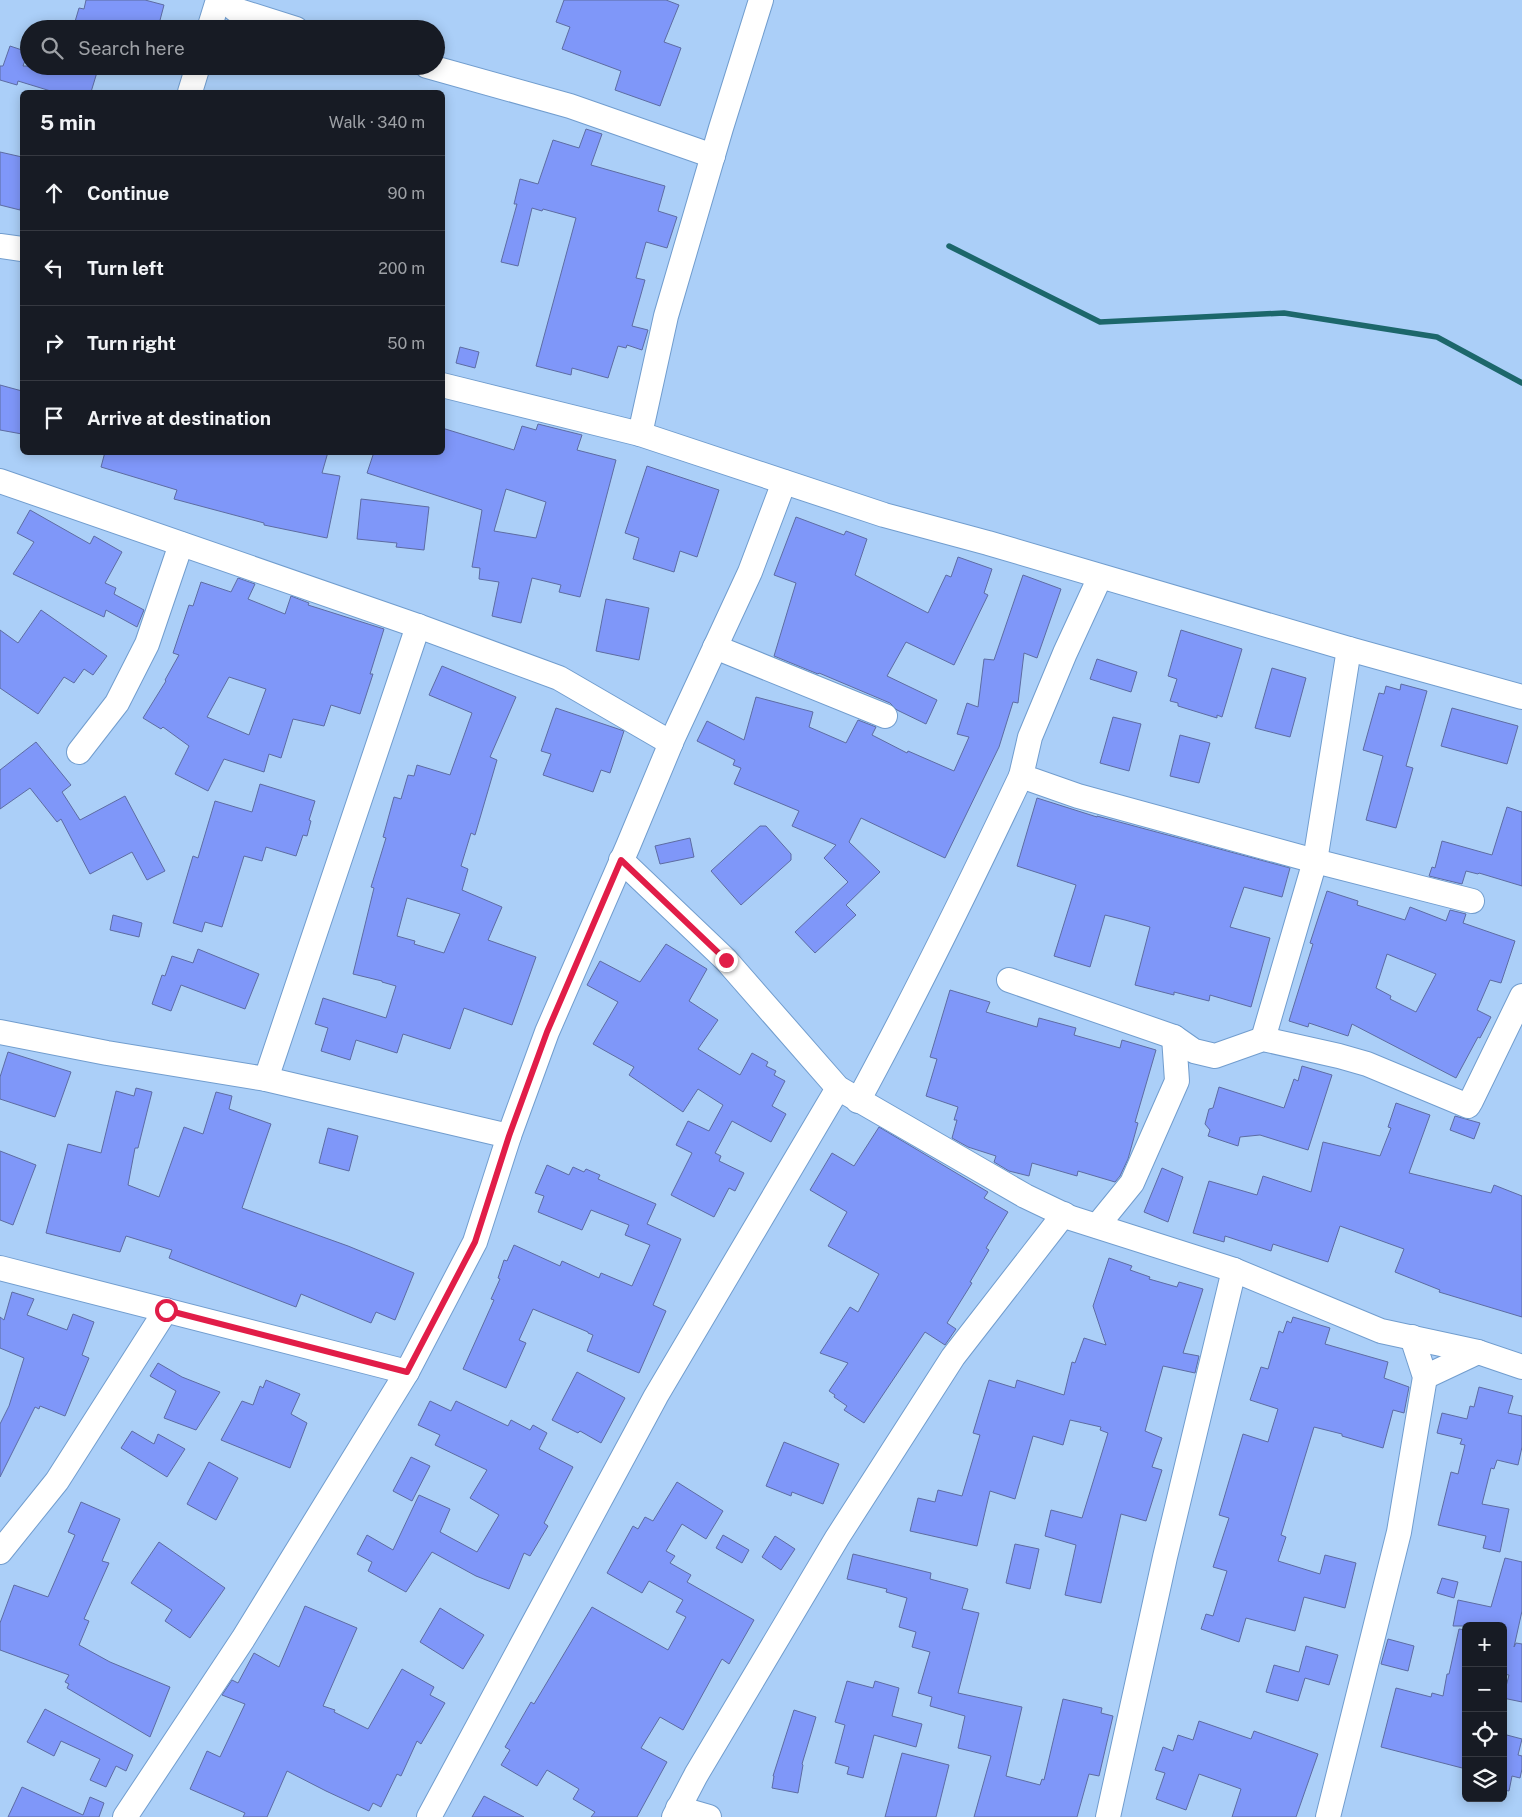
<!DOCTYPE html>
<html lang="en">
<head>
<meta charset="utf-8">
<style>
  :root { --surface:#171b24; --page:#242831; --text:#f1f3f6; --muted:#9ea1a6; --line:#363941 }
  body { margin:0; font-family:"Public Sans",sans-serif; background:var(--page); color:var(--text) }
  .controls { position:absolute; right:15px; bottom:15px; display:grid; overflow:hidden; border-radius:8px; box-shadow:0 2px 12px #0003 }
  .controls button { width:45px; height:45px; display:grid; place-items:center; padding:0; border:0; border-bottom:1px solid var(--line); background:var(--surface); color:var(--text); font:25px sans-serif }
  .stop { position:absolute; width:15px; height:15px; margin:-11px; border:4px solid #e11d48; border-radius:50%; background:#fff }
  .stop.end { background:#e11d48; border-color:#fff; box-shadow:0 1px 5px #0008 }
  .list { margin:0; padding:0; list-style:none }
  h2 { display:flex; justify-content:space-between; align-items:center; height:65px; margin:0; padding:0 20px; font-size:21px }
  h2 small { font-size:16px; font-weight:400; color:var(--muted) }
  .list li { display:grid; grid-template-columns:32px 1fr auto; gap:15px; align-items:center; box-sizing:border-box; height:75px; padding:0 20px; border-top:1px solid var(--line) }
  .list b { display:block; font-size:19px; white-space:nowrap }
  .list em { font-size:16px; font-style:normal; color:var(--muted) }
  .icon { flex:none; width:28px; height:28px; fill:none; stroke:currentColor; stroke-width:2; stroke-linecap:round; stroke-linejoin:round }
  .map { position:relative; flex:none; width:1522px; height:1817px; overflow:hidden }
  .search { position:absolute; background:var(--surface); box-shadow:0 2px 12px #0003; left:20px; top:20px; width:425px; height:55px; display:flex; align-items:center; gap:12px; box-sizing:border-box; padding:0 18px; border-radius:28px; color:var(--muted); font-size:19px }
  .panel { position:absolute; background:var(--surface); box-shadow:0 2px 12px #0003; left:20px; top:90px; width:425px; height:365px; border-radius:8px }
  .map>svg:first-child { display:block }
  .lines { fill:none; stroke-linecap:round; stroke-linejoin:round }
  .stream { stroke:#1c676b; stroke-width:5.5 }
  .building { fill:#7f97f9; stroke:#5d6ca2; fill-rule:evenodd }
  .minor-casing { stroke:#719dce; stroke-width:26 }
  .minor { stroke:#fff; stroke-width:24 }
  .route { stroke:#e11d48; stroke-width:6 }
</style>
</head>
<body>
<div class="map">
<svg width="1522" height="1817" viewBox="0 0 1522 1817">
  <rect width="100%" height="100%" fill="#abcff8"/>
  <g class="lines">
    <polyline class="stream" points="949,246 1100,322 1284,313 1437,337 1522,383"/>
  </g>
  <g class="building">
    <polygon points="86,0 145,0 164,5 159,24 153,23 151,29 88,29 74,25 79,8 84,9"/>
    <polygon points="564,0 666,0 679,5 664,42 681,48 660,106 615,90 621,71 562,49 570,27 556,22"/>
    <polygon points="10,46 28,52 23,66 88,66 98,69 91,92 54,92 18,81 17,85 0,80 0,66 3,66"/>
    <polygon points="586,129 602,134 591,165 665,186 658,211 677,217 667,248 646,242 636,278 645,280 632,326 648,330 642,350 627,345 626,348 618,346 608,378 572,368 571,375 536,366 576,218 543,209 542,211 532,208 518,266 501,262 517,204 514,204 520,179 538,184 553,140 579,148"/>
    <polygon points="0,152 22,157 22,199 20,210 0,205"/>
    <polygon points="460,347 479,352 475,368 456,363"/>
    <polygon points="0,385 22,391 22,434 0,430"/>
    <path d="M538,424L582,435L577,450L616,460L580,597L559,592L561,585L532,578L521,623L492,616L499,582L479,579L480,568L472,567L482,510L367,473L374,452H442V428L514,450L522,426L536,430ZM506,489L546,502L536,538L494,531Z"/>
    <polygon points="105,452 328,452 322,473 340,476 327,538 264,525 264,523 174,499 177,490 101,467"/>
    <polygon points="647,466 719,490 697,557 680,551 674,572 633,559 639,538 625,533"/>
    <polygon points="361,499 429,507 424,550 396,547 397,543 357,539"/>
    <polygon points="30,510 90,544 94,536 122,552 105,583 116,588 114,594 144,610 137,627 106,610 104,617 13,574 34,542 17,533"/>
    <polygon points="796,517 844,535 846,531 867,539 855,575 928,613 946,575 951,577 958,557 992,569 984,593 988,595 954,665 906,642 887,676 937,700 926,724 897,710 890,703 819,673 818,674 774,656 796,583 774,575"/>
    <polygon points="1023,575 1061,589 1037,658 1024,653 1018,703 1013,702 999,747 945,858 861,818 849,842 880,872 846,905 856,915 815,953 795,932 848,882 824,858 836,845 792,826 799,811 734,784 741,768 733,765 735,760 697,741 707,721 744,740 756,697 813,712 809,727 846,743 858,720 876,727 872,735 907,753 908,751 954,771 969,737 957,734 967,703 978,707 984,659 994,660"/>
    <path d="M238,578L255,584L248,599L285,614L291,596L309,603L308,605L384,629L370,674H373L360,714L331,705L324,726L293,719L281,758L269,754L264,772L224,759L208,791L175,774L189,746L163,727L161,729L143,718L166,681L165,680L179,655L173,653L189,605L193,606L201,582L231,592ZM229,677L266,689L249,735L207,717Z"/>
    <polygon points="606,599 649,608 639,660 596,651"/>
    <polygon points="41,610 107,656 93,675 84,669 74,683 64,677 38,714 0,688 0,630 18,643"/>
    <polygon points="1181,630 1242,649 1222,717 1217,715 1217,718 1178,706 1178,703 1170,701 1177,679 1168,676"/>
    <polygon points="1097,659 1137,672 1131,692 1090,679"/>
    <path d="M442,666L516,697L490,757L497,760L475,835L471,833L461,866L468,869L462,890L502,907L488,940L536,957L512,1025L464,1008L450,1049L403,1034L397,1053L356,1040L350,1060L321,1051L328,1028L315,1024L323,998L386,1018L396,986L382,982V981L353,974L374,888L371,887L386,838L383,837L394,797L401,799L408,775L414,776L417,765L450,775L472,713L429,695ZM407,898L460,914L444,953L414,944L415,941L397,936Z"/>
    <polygon points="1272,668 1306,678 1290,737 1255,728"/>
    <polygon points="1401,684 1427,691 1406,766 1413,768 1396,828 1366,820 1383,756 1363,750 1379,693 1384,694 1386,686 1400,690"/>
    <polygon points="556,708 624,731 610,773 601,770 593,792 543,775 551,754 541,751"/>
    <polygon points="1452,708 1518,726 1507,764 1441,746"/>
    <polygon points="1113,717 1141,724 1129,771 1100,763"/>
    <polygon points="1180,735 1210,743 1199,783 1170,776"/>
    <polygon points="36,742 71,785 62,792 80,820 125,796 165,871 147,880 132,852 90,874 61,819 57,822 30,788 0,809 0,770"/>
    <polygon points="260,784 315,801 309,820 311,821 307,836 303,835 296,856 266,847 262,861 244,856 222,927 205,922 202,932 173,923 193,856 198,858 215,801 252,812"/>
    <polygon points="1037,798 1097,817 1097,816 1290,868 1282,897 1244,887 1230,927 1270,938 1251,1007 1210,995 1209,1001 1174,992 1174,995 1135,985 1150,927 1125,920 1105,915 1090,967 1054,956 1076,885 1017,866"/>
    <polygon points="1507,807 1522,812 1522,886 1479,873 1478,874 1466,871 1462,884 1429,876 1432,867 1435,868 1442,841 1492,855"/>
    <polygon points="760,826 766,826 791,854 791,860 741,905 711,871"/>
    <polygon points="690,838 694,857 660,864 655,846"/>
    <path d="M1327,891L1358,901L1357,905L1405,920L1410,907L1446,921L1450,910L1466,914L1463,923L1515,941L1501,983L1490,980L1477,1010L1491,1017L1480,1038L1478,1037L1456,1078L1352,1024L1348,1036L1309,1023L1308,1027L1289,1021L1313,944L1310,943ZM1387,954L1436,974L1416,1012L1390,999L1391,996L1376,988Z"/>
    <polygon points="113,915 142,923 139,937 110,930"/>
    <polygon points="666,944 707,969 689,1001 718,1020 698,1049 740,1075 752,1053 768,1062 766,1066 776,1071 774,1075 785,1081 772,1106 786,1114 771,1142 732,1121 715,1153 721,1156 719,1161 744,1173 735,1191 729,1188 714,1217 671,1195 692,1153 676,1145 688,1121 709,1131 723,1105 698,1089 683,1112 629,1075 634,1067 593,1044 618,1002 587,985 600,961 640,982"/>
    <polygon points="198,949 259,974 245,1009 181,985 171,1011 152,1004 162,975 165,976 172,956 193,963"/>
    <polygon points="950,990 990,1002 986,1012 1037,1027 1039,1018 1076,1028 1074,1035 1120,1048 1122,1040 1156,1050 1135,1122 1138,1123 1128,1159 1120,1176 1115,1182 1078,1171 1077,1176 1032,1163 1029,1176 1009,1171 994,1162 996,1156 968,1147 952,1138 957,1120 954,1120 958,1107 926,1096 937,1059 930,1057"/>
    <polygon points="8,1052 71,1072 55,1117 0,1099 0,1077"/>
    <polygon points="1302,1066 1332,1075 1308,1150 1260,1135 1240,1137 1238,1146 1208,1136 1210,1130 1205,1124 1209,1109 1213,1108 1219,1087 1284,1108 1294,1079 1298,1081"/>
    <polygon points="136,1088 152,1092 138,1148 135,1148 128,1185 159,1197 184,1127 203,1134 216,1092 232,1096 229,1109 271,1124 242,1208 348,1246 414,1273 395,1320 376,1312 371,1323 301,1294 296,1307 169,1258 172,1250 126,1236 120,1252 46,1233 68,1144 101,1153 116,1091 134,1096"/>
    <polygon points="1396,1103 1430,1115 1409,1173 1491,1193 1494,1185 1522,1196 1522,1317 1439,1292 1440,1290 1395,1272 1404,1249 1340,1226 1328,1262 1273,1244 1271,1251 1225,1236 1224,1242 1193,1233 1209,1181 1257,1195 1263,1176 1311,1192 1323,1142 1380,1156 1391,1128 1388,1127"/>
    <polygon points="1455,1116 1480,1123 1474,1139 1450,1130"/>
    <polygon points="879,1127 988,1192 984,1198 1008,1212 986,1248 989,1250 970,1282 972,1283 947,1323 956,1329 945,1345 925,1332 864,1423 844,1410 847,1406 834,1397 835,1395 829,1391 848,1363 820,1353 850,1307 858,1312 879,1274 828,1246 847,1212 810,1190 832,1153 854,1166"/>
    <polygon points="328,1128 358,1136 349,1171 319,1163"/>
    <polygon points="0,1151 36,1165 13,1225 0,1220"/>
    <polygon points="547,1165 569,1175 573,1167 584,1172 586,1169 600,1175 598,1179 656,1204 647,1224 681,1239 653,1305 666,1311 639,1373 587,1351 593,1335 588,1333 588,1332 533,1309 519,1340 526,1343 506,1388 463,1369 494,1300 491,1299 500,1279 498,1278 504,1260 507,1261 514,1245 560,1266 562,1261 599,1278 601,1273 632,1286 650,1245 625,1235 629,1225 591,1210 582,1230 538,1212 544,1196 535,1193"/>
    <polygon points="1162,1168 1183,1177 1168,1222 1144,1212"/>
    <polygon points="1109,1258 1132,1266 1130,1270 1150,1277 1149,1279 1177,1287 1179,1282 1203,1289 1183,1353 1199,1356 1195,1373 1163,1366 1145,1431 1162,1438 1152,1467 1162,1470 1146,1521 1121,1514 1101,1603 1065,1595 1076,1545 1045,1536 1051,1510 1082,1518 1108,1433 1100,1430 1101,1427 1070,1420 1063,1445 1033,1436 1015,1499 990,1491 977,1546 910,1531 918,1498 935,1502 938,1490 962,1496 980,1435 973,1433 989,1380 1015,1388 1017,1380 1064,1395 1072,1362 1075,1363 1084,1338 1106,1345 1093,1306"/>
    <polygon points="12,1292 34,1299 27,1315 67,1330 73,1314 94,1322 82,1355 89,1358 65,1416 40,1406 39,1409 35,1407 0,1477 0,1424 9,1406 24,1358 0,1348 0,1317 4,1320"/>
    <polygon points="1293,1317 1330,1328 1325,1344 1388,1362 1384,1378 1409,1387 1404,1413 1393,1410 1383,1448 1342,1436 1342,1434 1314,1427 1281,1535 1286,1537 1278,1561 1320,1574 1325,1555 1356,1563 1345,1608 1304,1597 1295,1631 1246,1618 1239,1642 1201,1629 1206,1614 1213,1616 1227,1571 1213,1567 1229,1518 1219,1515 1243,1434 1268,1442 1278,1409 1250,1400 1261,1367 1268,1369 1279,1331 1283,1333 1287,1321 1291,1323"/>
    <polygon points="158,1363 182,1377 220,1392 196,1430 164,1418 176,1391 150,1376"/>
    <polygon points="577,1372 625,1398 601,1443 580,1431 578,1433 552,1420"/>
    <polygon points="266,1380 300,1394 291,1414 307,1423 290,1468 221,1440 242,1401 253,1405 260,1386 263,1388"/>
    <polygon points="1479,1387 1513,1396 1508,1413 1522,1416 1522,1447 1518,1465 1497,1460 1494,1469 1491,1468 1482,1504 1509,1509 1500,1552 1483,1548 1486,1536 1438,1525 1451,1472 1458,1474 1465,1445 1460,1444 1462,1439 1437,1433 1442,1413 1467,1419 1470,1406 1474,1407"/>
    <polygon points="430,1401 451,1411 456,1401 508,1426 511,1420 530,1430 533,1425 547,1433 539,1449 573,1467 544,1523 548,1526 530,1556 524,1553 509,1589 476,1576 432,1552 406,1592 368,1571 372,1562 357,1554 367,1535 393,1550 419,1495 450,1509 440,1532 477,1552 499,1515 470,1498 487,1470 435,1445 440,1435 418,1425"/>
    <polygon points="132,1431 154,1444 158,1434 185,1449 167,1477 121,1448"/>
    <polygon points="784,1442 839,1464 823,1504 792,1492 791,1496 766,1486"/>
    <polygon points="411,1457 430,1466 412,1501 393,1491"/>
    <polygon points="209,1462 238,1478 216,1520 187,1504"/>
    <polygon points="677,1482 723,1511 706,1539 682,1524 666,1551 675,1556 670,1563 691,1575 687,1582 754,1620 729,1664 722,1659 683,1730 660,1717 641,1748 667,1762 637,1817 591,1817 595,1812 573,1799 579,1789 547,1770 537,1786 501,1765 510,1750 505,1747 531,1702 534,1704 592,1607 668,1650 686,1617 676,1612 683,1600 649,1581 642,1593 607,1573 633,1526 638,1529 645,1517 653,1521"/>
    <polygon points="81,1502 120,1519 102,1561 109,1563 84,1619 89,1621 79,1645 110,1662 170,1687 150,1737 67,1688 69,1684 65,1682 69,1675 0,1650 0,1623 14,1585 48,1597 75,1535 68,1532"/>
    <polygon points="723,1535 749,1550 742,1563 716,1548"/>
    <polygon points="775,1536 795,1549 781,1570 762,1557"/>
    <polygon points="159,1542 225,1588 190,1638 165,1621 172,1610 131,1583"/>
    <polygon points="1015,1544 1039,1549 1030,1589 1006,1583"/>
    <polygon points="853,1554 931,1573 930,1579 968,1589 962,1609 979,1613 958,1693 1022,1707 1006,1776 1040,1785 1042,1779 1044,1780 1063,1699 1102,1708 1101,1713 1113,1716 1099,1776 1089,1774 1077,1817 974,1817 991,1756 958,1748 965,1716 930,1706 932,1697 918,1693 930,1652 912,1647 916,1632 899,1627 907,1598 886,1592 887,1589 847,1579"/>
    <polygon points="1505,1558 1522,1562 1522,1611 1514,1647 1516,1643 1522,1644 1522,1702 1503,1698 1509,1675 1503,1674 1503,1626 1453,1626 1458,1600 1491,1607"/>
    <polygon points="1442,1578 1458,1582 1454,1598 1437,1593"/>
    <polygon points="305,1606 357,1628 323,1706 335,1710 334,1712 368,1729 402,1669 434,1687 430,1695 445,1703 421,1744 417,1741 401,1776 397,1774 381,1807 373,1803 369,1811 326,1791 287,1771 267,1817 243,1817 245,1813 190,1789 207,1751 220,1757 245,1704 222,1695 232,1680 238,1683 254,1653 279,1667"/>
    <polygon points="440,1608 484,1635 463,1669 420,1642"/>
    <polygon points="1459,1629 1466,1630 1466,1769 1381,1747 1396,1688 1431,1697 1432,1693 1443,1696 1447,1674 1449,1674"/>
    <polygon points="1388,1639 1414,1646 1408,1671 1381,1664"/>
    <polygon points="1306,1646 1338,1655 1329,1685 1305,1678 1298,1701 1266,1692 1274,1665 1299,1672"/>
    <polygon points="847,1681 873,1688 875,1681 899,1688 892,1716 922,1724 916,1747 874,1735 863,1778 847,1774 849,1767 835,1763 845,1725 835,1722"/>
    <polygon points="45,1709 133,1755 126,1771 116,1766 106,1787 90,1780 100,1759 61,1741 54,1756 27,1742"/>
    <polygon points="794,1710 816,1717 802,1764 803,1765 798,1793 772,1788 774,1776 773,1776"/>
    <polygon points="1199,1721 1251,1739 1254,1731 1318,1754 1296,1817 1232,1817 1241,1789 1199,1774 1186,1810 1156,1799 1165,1773 1155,1770 1163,1747 1173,1751 1178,1735 1193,1740"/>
    <polygon points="1503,1734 1522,1739 1518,1755 1522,1756 1522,1769 1520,1778 1512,1776 1509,1791 1503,1790"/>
    <polygon points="902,1753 949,1765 936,1817 885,1817"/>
    <polygon points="22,1787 83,1815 90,1797 104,1803 99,1817 8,1817"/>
    <polygon points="484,1796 524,1817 472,1817"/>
  </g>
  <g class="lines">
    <defs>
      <g id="minor">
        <polyline points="224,0 236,10 296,29"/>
        <polyline points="209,29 218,0"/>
        <polyline points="427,66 570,106 713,156"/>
        <polyline points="190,92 198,66"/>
        <polyline points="0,246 22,249"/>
        <polyline points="442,385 640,434 884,515 988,543 1349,649 1522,697"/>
        <polyline points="640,434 666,316 721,128 761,0"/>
        <polyline points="0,481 418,626 559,678 671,743"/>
        <polyline points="1100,577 1065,653 1030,737 1021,776 1078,796 1315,861 1472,901"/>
        <polyline points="715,647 885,716"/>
        <polyline points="79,752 117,703 147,644 181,544"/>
        <polyline points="621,860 726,960 838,1088 1025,1196 1071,1218 1234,1270 1381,1331 1478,1352 1522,1367"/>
        <polyline points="1009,980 1174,1037 1194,1051 1215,1056 1263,1039 1339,1056 1367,1064 1468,1106 1471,1101 1522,996"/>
        <polyline points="0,1032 107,1053 266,1079 509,1136"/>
        <polyline points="1263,1039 1315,861 1349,649"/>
        <polyline points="266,1079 418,626"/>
        <path d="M858,1101C916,994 969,886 1021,776"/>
        <polyline points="1097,1226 1132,1183 1177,1081 1174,1037"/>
        <polyline points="0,1268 407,1372"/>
        <polyline points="1425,1377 1478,1352"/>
        <polyline points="0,1552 57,1481 166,1310"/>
        <polyline points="678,1808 709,1817"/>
        <polyline points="125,1817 243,1639 407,1372 475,1242 509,1136 547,1032 628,846 673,738 750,572 784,482"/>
        <polyline points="429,1817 656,1396 838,1088"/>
        <polyline points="674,1817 696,1775 837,1538 953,1357 1064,1214"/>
        <polyline points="1108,1817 1165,1557 1234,1270"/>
        <polyline points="1328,1817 1399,1532 1425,1377 1412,1337"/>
      </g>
    </defs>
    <use href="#minor" class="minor-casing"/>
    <use href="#minor" class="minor"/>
  </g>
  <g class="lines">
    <polyline class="route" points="166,1310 407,1372 475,1242 509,1136 547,1032 621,860 726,960"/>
  </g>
</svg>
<div class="controls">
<button>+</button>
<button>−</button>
<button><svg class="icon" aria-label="locate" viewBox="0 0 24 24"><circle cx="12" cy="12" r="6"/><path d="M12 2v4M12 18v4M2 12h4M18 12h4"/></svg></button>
<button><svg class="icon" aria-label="layers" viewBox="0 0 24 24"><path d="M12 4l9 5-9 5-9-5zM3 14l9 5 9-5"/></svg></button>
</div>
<div class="stop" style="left:166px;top:1310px"></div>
<div class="stop end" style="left:726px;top:960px"></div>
<div class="search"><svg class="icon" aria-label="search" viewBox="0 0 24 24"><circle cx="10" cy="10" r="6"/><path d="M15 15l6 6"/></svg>Search here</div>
<section class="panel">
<h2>5 min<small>Walk · 340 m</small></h2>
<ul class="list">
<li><svg class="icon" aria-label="ahead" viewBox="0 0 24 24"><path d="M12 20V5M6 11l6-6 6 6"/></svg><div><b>Continue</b></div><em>90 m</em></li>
<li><svg class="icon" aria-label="left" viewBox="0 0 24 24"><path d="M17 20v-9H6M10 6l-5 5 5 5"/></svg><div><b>Turn left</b></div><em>200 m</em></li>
<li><svg class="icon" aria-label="right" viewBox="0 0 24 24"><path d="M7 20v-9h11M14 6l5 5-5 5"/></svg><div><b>Turn right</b></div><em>50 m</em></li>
<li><svg class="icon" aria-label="arrive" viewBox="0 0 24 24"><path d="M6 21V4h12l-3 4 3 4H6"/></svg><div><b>Arrive at destination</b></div></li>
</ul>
</section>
</div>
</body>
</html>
